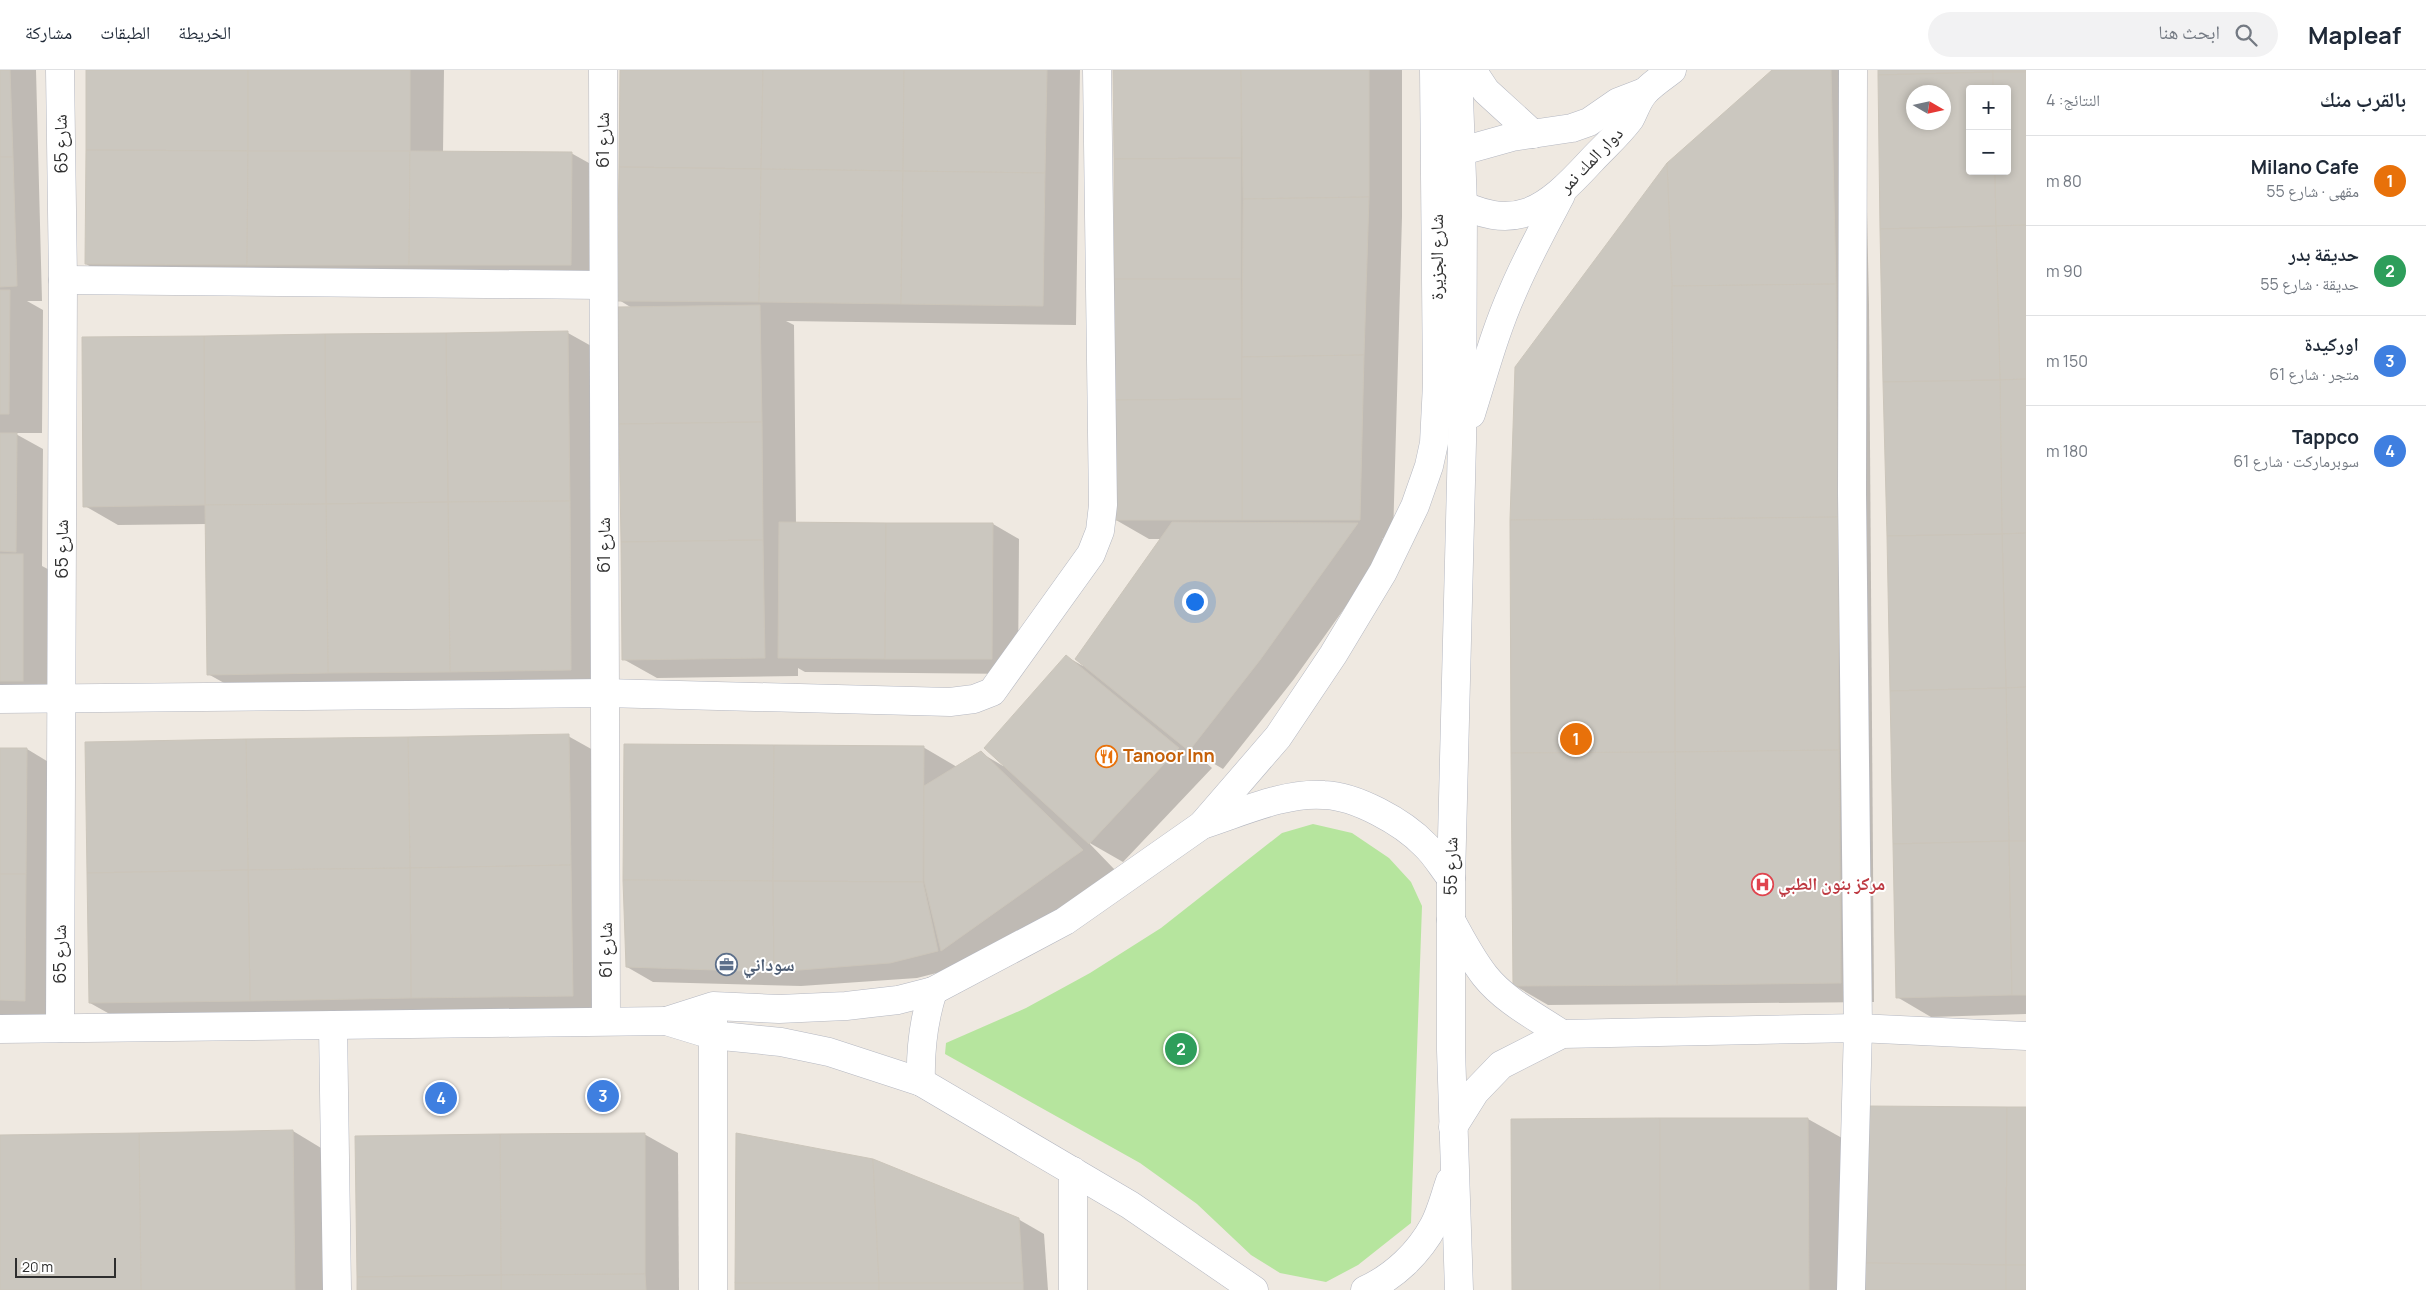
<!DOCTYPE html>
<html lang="ar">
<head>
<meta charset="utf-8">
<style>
  :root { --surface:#fff; --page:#f2f2f3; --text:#1f2937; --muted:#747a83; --line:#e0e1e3; --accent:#4264fb }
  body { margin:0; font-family:Manrope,"Noto Naskh Arabic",sans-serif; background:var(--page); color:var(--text); direction:rtl }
  .controls { position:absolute; right:15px; top:15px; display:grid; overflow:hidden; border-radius:5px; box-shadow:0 2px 8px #0003 }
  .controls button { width:45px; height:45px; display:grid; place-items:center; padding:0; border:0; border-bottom:1px solid var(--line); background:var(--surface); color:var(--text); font:25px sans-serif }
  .compass { position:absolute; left:1906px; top:15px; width:45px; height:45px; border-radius:50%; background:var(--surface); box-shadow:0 2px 8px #0003; rotate:99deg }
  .scale { position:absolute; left:15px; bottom:12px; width:101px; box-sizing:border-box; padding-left:5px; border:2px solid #2e2e2e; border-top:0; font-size:14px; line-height:18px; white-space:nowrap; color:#2e2e2e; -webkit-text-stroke:4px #fff; paint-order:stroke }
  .you { position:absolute; left:1194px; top:531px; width:18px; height:18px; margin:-12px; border:4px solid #fff; border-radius:50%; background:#1a73e8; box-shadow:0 0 0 8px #1a73e833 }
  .badge { display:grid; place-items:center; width:32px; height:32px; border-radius:50%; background:var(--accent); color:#fff; font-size:16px; font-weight:700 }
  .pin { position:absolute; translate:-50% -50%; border:2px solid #fff; box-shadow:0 1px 5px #0006 }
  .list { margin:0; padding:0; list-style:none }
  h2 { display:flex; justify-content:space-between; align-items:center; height:65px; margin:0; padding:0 20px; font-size:21px }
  h2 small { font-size:16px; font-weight:400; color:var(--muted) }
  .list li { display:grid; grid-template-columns:32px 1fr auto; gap:15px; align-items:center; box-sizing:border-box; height:90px; padding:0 20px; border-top:1px solid var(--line) }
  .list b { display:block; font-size:19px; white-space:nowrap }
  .list p { margin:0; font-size:16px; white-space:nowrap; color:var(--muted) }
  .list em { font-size:16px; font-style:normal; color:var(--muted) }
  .icon { flex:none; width:28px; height:28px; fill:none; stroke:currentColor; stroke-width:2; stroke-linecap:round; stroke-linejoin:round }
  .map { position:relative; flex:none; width:2026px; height:1220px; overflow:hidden; direction:ltr }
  header { display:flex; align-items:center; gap:30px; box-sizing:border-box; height:70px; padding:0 25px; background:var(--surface); border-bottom:1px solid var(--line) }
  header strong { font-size:24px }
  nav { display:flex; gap:28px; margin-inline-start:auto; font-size:18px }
  .search { width:350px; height:45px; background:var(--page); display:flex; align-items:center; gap:12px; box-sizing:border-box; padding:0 18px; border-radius:28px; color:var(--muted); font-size:19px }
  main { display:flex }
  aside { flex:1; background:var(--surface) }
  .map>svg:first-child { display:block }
  .green { fill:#b6e59e }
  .shadow { fill:#0003; fill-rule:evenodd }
  .building { fill:#cbc7bf; stroke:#cbc5ba; fill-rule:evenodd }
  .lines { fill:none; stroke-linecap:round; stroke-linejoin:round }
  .street-casing { stroke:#b4b7c1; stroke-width:29 }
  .secondary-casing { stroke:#b4b7c1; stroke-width:29 }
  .street { stroke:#fff; stroke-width:28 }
  .secondary { stroke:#fff; stroke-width:28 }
  .labels { text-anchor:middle; stroke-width:4; stroke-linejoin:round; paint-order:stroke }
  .street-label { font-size:18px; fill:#2e2e2e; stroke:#fff }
  .food-label { font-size:18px; font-weight:bold; fill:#c56008; stroke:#fff; text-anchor:start }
  .health-label { font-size:18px; font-weight:bold; fill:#be3a42; stroke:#fff; text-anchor:start }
  .service-label { font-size:18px; font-weight:bold; fill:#4e5e75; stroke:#fff; text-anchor:start }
</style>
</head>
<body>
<header>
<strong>Mapleaf</strong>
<div class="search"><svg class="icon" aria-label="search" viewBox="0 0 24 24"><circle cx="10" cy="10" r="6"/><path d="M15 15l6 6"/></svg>ابحث هنا</div>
<nav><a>الخريطة</a><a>الطبقات</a><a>مشاركة</a></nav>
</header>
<main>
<aside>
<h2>بالقرب منك<small>النتائج: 4</small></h2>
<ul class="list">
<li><span class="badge" style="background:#e8710a">1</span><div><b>Milano Cafe</b><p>مقهى · شارع 55</p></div><em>80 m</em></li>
<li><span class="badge" style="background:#2e9e5b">2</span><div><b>حديقة بدر</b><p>حديقة · شارع 55</p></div><em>90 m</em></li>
<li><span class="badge" style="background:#3f7fe0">3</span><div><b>اوركيدة</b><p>متجر · شارع 61</p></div><em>150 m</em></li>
<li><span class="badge" style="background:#3f7fe0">4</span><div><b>Tappco</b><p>سوبرماركت · شارع 61</p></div><em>180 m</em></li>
</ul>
</aside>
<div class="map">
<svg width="2026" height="1220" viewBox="0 0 2026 1220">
  <rect width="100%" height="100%" fill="#efe9e1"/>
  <polygon class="green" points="1313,754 1352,763 1389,788 1411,812 1422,836 1411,1153 1358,1195 1326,1212 1280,1203 1251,1185 1197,1134 1140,1093 945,984 946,973 1026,938 1090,903 1161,858 1282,763"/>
  <g class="shadow">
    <polygon points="0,0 36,0 42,231 27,231 43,240 42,363 14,363 43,379 42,496 57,504 56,630 0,629"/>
    <polygon points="87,0 444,0 443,83 571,83 605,102 605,214 120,213 86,194"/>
    <polygon points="622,0 1080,0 1076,255 786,251 794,255 796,453 993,454 1019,469 1018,604 805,602 798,598 798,606 657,608 623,589 632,238 619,230"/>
    <polygon points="1115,0 1402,0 1402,147 1393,468 1382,468 1391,473 1294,609 1223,699 1194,682 1212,698 1123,792 1088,772 1115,800 975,899 964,896 917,908 801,916 653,912 627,897 923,677 957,697 981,683 1003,696 1067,587 1083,596 1161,469 1149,469 1116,450"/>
    <polygon points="1774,0 1864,0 1869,235 1874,932 1548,935 1514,915"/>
    <path d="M1879,0H2026V944L1931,947L1897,927ZM1970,19H2007V101H1970ZM1914,22H1944V52H1914Z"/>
    <polygon points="568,263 602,282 605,619 242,623 208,604 207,454 118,455 85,436"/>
    <polygon points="568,666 602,685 606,944 124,952 90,933"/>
    <polygon points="27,679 60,699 58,950 0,948 0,680"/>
    <polygon points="1808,1049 1842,1068 1842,1220 1513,1220"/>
    <polygon points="293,1061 326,1081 328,1220 0,1220 0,1066"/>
    <polygon points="644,1064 678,1083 679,1220 358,1220"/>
    <polygon points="1018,1149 1044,1164 1048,1220 736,1220"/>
  </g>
  <g class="building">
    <polygon points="0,0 10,0 13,87 0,87"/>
    <polygon points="86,0 248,0 248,81 86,80"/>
    <rect x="248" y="0" width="162" height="81"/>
    <polygon points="620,0 763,0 761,99 619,97"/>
    <polygon points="763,0 904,0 903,101 761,99"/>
    <polygon points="904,0 1047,0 1045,103 903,101"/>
    <polygon points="1113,0 1241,0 1241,88 1114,89"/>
    <polygon points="1241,0 1369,0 1369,127 1243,129"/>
    <polygon points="1772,0 1831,0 1836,214 1672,216 1667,93"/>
    <polygon points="1878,0 1993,0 1993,2 1878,5"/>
    <rect x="1993" y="0" width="33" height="2"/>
    <path d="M1993,2V19H1970V101H1995L1996,156L1880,159L1878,5ZM1914,22H1944V52H1914Z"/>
    <polygon points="1993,2 2026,2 2026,155 1996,156 1995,101 2007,101 2007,19 1993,19"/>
    <polygon points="86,80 248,81 247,195 85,194"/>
    <polygon points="248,81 410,81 409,195 247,195"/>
    <polygon points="410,81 572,82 571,195 409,195"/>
    <polygon points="0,87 13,87 17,216 0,217"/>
    <polygon points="1241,88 1241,209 1114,209 1114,89"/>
    <polygon points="1667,93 1672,216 1674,449 1510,450 1515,297"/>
    <polygon points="619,97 761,99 759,232 617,231"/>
    <polygon points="761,99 903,101 901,234 759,232"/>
    <polygon points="903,101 1045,103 1043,236 901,234"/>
    <polygon points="1369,127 1364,285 1242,287 1243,129"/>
    <polygon points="2026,155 2026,309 2000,310 1996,156"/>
    <polygon points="1996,156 2000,310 1883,312 1880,159"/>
    <polygon points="1114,209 1241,209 1242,329 1114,330"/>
    <polygon points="1836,214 1838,447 1674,449 1672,216"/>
    <polygon points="0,220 10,220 9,344 0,344"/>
    <polygon points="760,235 762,352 619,354 618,237"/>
    <polygon points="568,261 570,431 448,432 446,263"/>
    <polygon points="446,263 448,432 326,434 325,264"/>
    <polygon points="325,264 326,434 205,435 204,266"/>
    <polygon points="204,266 205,435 83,437 82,267"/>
    <polygon points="1364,285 1360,450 1242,450 1242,287"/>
    <polygon points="2026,309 2026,463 2002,464 2000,310"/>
    <polygon points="2000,310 2002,464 1887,466 1883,312"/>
    <polygon points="1242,329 1242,450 1114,450 1114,330"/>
    <polygon points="762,352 763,470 621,472 619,354"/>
    <polygon points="0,363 17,363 16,482 0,481"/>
    <polygon points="570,431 571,600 450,602 448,432"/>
    <polygon points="448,432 450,602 328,603 326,434"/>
    <polygon points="326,434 328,603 207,605 205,435"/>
    <polygon points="1838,447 1839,680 1675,682 1674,449"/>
    <polygon points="1674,449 1675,682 1511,683 1510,450"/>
    <polygon points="779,452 886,453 885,589 778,588"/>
    <polygon points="1172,452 1358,453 1260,590 1189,681 1075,589"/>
    <polygon points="886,453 993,453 992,589 885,589"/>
    <polygon points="2026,463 2026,617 2006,618 2002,464"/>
    <polygon points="2002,464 2006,618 1890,621 1887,466"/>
    <polygon points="763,470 765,588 622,590 621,472"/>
    <rect x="0" y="484" width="23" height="127"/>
    <polygon points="1066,585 1179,678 1089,774 984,678"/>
    <polygon points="2026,617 2026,771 2009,771 2006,618"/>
    <polygon points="2006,618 2009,771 1893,774 1890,621"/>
    <polygon points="569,664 571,795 410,798 408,667"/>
    <polygon points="408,667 410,798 248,800 246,669"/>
    <polygon points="246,669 248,800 87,803 85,672"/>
    <polygon points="624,674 774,675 773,811 623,810"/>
    <polygon points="774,675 924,676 923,812 773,811"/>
    <polygon points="0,678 27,678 26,804 0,804"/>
    <polygon points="1839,680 1841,913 1677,915 1675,682"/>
    <polygon points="981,681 1083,780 941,881 924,811 924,716"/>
    <polygon points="1675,682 1677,915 1513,916 1511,683"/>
    <polygon points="2009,771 2012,925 1896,928 1893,774"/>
    <polygon points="2009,771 2026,771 2026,925 2012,925"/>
    <polygon points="571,795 573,926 411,928 410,798"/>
    <polygon points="410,798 411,928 250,931 248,800"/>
    <polygon points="248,800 250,931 89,933 87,803"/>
    <polygon points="0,804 26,804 25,931 0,930"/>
    <polygon points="623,810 773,811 774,902 626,897"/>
    <polygon points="773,811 923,812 938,881 890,893 774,902"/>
    <polygon points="1866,1036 2007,1037 2006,1195 1865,1193"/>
    <polygon points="2007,1037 2026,1037 2026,1195 2006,1195"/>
    <polygon points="1660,1048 1660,1220 1512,1220 1511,1049"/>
    <polygon points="1660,1048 1808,1048 1809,1220 1660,1220"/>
    <polygon points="293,1060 295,1220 141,1220 139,1063"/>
    <polygon points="139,1063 141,1220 0,1220 0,1065"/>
    <polygon points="645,1063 645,1204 501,1205 500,1064"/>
    <polygon points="736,1063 873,1089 879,1213 735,1213"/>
    <polygon points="500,1064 501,1205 357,1207 355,1066"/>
    <polygon points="873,1089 1019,1148 1023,1213 879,1213"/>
    <polygon points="1865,1193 2006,1195 2006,1220 1864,1220"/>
    <rect x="2006" y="1195" width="20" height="25"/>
    <polygon points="645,1204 646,1220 501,1220 501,1205"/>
    <polygon points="501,1205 501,1220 357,1220 357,1207"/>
    <rect x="735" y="1213" width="144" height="7"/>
    <rect x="879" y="1213" width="144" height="7"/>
  </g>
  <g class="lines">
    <defs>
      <g id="street">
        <polyline points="60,0 63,210 60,958"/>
        <polyline points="603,0 606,951"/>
        <polyline points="63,210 603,215"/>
        <polyline points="0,629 605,623 950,632 974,629 992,622 1091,484 1100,461 1103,435 1097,0"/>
        <path d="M1451,850C1461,869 1471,888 1485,906C1505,931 1535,946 1562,964"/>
        <polyline points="333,955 337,1220"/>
        <polyline points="1453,1057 1475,1022 1501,995 1562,964 1858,958 2026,966"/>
        <polyline points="713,1220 713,940"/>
        <polyline points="1073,1220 1073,1101"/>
        <polyline points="1851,1220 1858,958 1852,423 1853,0"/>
      </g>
      <g id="secondary">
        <polyline points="1458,0 1463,136 1462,372 1451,808 1451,980 1459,1220"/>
        <polyline points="1472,0 1486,21 1533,64"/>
        <polyline points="1447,90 1462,81 1512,67 1572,58 1589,52 1618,32 1644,22"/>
        <path d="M1449,128C1515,165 1545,141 1591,91C1603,78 1619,64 1630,49C1635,40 1638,29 1645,22C1652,14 1663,7 1672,0"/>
        <path d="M1471,344C1484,303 1495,261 1513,221C1527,188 1544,157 1561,125"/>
        <path d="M1202,755C1240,743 1284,722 1324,725C1356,726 1403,752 1425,775C1435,784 1442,797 1451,808"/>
        <polyline points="666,951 713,936 779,939 846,936 898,930 933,921 1065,851 1202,755 1278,667 1333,585 1383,502 1415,436 1429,396 1434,373 1437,314 1434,0"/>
        <polyline points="0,959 666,951 712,965 781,972 829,982 921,1012 1130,1135 1254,1220"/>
        <path d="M921,1012C920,979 923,952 933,921"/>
        <path d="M1365,1220C1394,1207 1419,1183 1434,1155C1441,1142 1445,1125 1450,1111"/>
      </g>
    </defs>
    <use href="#street" class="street-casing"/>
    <use href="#secondary" class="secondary-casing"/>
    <use href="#street" class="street"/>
    <use href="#secondary" class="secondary"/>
  </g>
  <defs>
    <symbol id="restaurant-ring" viewBox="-11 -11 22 22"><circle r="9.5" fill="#fff" stroke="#e8710a" stroke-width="1.5"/><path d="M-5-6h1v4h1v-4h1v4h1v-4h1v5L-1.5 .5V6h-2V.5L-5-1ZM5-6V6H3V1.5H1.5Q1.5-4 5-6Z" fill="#e8710a"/></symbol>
    <symbol id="hospital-ring" viewBox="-11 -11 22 22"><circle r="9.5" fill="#fff" stroke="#e0444e" stroke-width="1.5"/><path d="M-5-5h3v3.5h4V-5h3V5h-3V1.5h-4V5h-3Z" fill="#e0444e"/></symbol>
    <symbol id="office-ring" viewBox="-11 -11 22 22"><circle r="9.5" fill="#fff" stroke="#5c6f8a" stroke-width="1.5"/><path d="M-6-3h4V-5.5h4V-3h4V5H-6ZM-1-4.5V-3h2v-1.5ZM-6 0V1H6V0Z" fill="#5c6f8a"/></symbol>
  </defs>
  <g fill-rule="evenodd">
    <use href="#restaurant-ring" x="1094" y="674" width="25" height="25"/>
    <use href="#hospital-ring" x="1750" y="802" width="25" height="25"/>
    <use href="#office-ring" x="714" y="882" width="25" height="25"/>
  </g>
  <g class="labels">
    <g class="street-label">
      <text transform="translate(603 70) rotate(-90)" y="6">شارع 61</text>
      <text transform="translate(61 74) rotate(-91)" y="6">شارع 65</text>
      <text transform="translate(1591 90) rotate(-46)" y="6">دوار المك نمر</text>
      <text transform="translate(1437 187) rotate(-90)" y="6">شارع الجزيرة</text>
      <text transform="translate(604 475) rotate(-90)" y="6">شارع 61</text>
      <text transform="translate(62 479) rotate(-90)" y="6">شارع 65</text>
      <text transform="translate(1451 796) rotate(-89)" y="6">شارع 55</text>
      <text transform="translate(606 880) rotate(-90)" y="6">شارع 61</text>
      <text transform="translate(60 884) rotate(-90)" y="6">شارع 65</text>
    </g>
    <g class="food-label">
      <text x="1123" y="692">Tanoor Inn</text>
    </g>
    <g class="health-label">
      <text x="1778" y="820">مركز بنون الطبي</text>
    </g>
    <g class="service-label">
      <text x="743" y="901">سوداني</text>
    </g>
  </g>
</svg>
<div class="controls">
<button>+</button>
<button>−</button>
</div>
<svg class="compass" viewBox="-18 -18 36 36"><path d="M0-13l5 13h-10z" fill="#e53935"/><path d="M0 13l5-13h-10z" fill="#747a83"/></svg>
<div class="scale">20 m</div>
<div class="you"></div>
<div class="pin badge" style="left:1576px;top:669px;background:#e8710a">1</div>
<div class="pin badge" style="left:1181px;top:979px;background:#2e9e5b">2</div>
<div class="pin badge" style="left:603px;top:1026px;background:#3f7fe0">3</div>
<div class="pin badge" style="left:441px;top:1028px;background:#3f7fe0">4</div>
</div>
</main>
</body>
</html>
